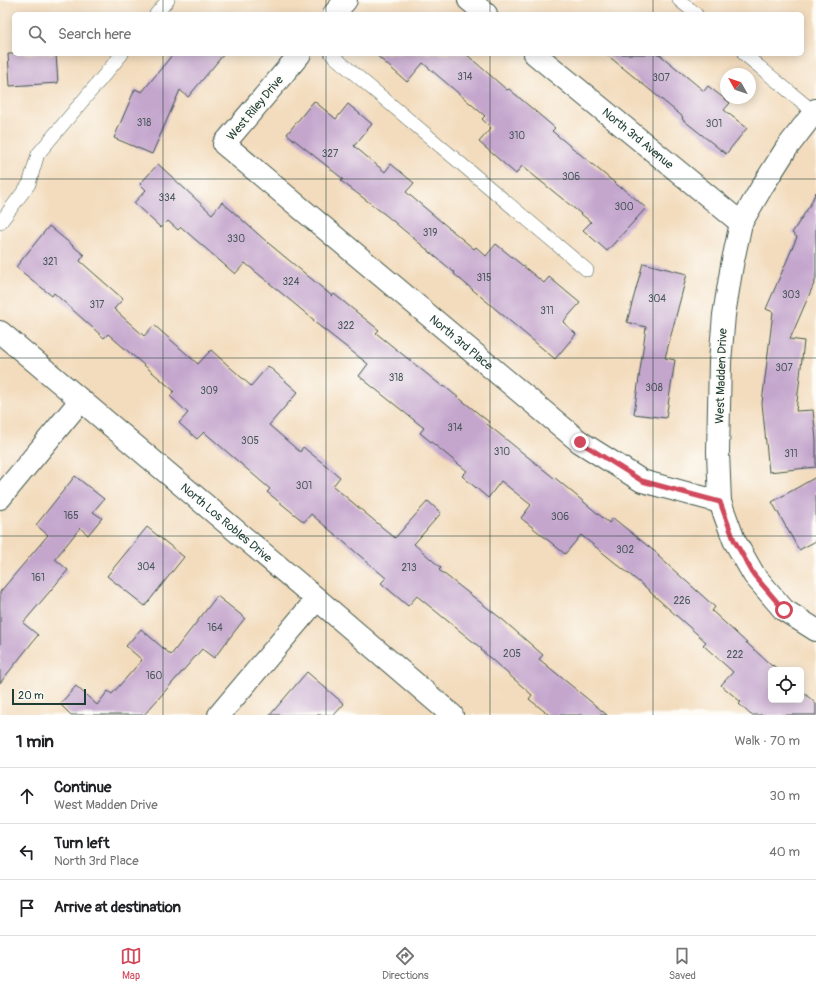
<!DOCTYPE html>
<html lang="en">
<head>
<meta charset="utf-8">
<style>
  :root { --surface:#fff; --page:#f2f2f2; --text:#202124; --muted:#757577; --line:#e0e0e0; --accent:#d1495b }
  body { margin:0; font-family:Pangolin,sans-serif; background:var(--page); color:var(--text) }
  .controls { position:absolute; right:12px; bottom:12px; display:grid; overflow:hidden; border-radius:6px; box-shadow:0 2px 10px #0003 }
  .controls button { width:36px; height:36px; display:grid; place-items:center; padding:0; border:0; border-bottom:1px solid var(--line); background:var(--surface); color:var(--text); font:20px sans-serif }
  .compass { position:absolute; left:720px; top:68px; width:36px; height:36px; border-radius:50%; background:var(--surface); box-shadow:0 2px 10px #0003; rotate:310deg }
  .scale { position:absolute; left:12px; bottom:10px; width:74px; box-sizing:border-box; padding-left:4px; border:2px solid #1f3d34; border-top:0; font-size:11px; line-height:14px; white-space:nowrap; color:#1f3d34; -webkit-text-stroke:3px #fdfcf7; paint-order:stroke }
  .stop { position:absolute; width:12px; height:12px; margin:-9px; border:3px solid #d1495b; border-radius:50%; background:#fff }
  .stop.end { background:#d1495b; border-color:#fff; box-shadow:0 1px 4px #0008 }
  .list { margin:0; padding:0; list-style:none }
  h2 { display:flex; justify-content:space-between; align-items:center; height:52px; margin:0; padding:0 16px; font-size:17px }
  h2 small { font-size:13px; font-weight:400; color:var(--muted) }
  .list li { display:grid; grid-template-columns:26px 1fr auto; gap:12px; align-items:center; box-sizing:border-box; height:56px; padding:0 16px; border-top:1px solid var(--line) }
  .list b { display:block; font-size:15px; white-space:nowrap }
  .list p { margin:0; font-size:13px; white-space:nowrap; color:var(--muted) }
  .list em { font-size:13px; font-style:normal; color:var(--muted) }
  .icon { flex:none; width:22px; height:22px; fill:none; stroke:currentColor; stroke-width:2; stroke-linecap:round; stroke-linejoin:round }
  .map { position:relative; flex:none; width:816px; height:715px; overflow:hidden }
  .search { position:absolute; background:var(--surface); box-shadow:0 2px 10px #0003; left:12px; right:12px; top:12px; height:44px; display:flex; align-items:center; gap:10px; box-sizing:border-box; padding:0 14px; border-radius:6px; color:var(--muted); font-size:15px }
  .sheet { height:220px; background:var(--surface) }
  nav { display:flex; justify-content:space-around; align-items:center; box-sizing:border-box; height:56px; border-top:1px solid var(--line); background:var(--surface); font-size:11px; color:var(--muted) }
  nav a { display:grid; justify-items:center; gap:2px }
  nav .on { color:var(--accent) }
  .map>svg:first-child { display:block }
  .building { fill:#c4a6cd }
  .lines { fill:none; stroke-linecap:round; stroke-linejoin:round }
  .lane-casing { stroke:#3f5549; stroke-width:14 }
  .street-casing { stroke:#3f5549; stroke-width:24 }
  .lane { stroke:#fff; stroke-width:13 }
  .street { stroke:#fff; stroke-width:22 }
  .route { stroke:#d1495b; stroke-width:5 }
  .grid { fill:none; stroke:#1f3d34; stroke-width:1; stroke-opacity:0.55 }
  .labels { text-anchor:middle; stroke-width:4; stroke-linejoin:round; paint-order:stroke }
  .number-label { font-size:10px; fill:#48575a }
  .street-label { font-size:12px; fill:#1f3d34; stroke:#fdfcf7 }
</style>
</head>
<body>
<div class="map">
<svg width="816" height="715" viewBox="0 0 816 715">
  <rect width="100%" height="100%" fill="#fdfcf7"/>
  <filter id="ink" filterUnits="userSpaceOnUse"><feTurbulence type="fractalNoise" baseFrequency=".025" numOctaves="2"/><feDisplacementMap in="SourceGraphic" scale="8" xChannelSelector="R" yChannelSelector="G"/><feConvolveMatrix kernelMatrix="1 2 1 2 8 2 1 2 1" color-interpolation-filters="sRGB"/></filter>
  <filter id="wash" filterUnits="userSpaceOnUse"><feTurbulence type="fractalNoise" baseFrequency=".012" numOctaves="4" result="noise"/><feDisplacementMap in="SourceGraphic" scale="16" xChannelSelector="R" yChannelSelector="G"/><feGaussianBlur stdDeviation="0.9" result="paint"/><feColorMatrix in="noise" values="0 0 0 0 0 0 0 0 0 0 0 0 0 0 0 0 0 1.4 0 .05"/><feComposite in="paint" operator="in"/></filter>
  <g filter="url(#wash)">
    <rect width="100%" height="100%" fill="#f3dcbd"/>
    <g id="blocks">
      <g class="building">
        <polygon points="8,54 56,54 58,83 10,86"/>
        <polygon points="173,54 224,54 188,97 180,90 152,154 114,138 135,89 142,92"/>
        <polygon points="375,54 466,54 507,90 509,89 555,128 552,131 621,188 622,187 646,208 607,251 583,230 591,222 522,166 516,174 479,142 491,128 482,119 485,116 423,63 407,82"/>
        <polygon points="606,54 659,54 704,91 708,86 730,103 724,110 747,128 726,154 682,119 683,117"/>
        <polygon points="314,101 336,119 348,104 372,124 354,146 385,172 391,164 414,183 406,192 474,249 476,247 486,256 496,244 544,283 549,277 580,303 563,322 576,334 555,359 454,274 455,273 387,216 341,181 343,179 287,134"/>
        <polygon points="158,164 212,214 222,202 267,242 332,296 334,294 379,330 376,333 443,387 444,386 489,422 487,424 554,478 554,477 609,523 613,518 659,555 658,556 715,607 712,611 772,666 773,665 778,670 771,670 771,700 801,700 801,690 816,704 816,715 751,715 739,704 741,702 721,685 733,672 703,645 706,642 650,592 650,591 581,535 565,554 521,518 531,505 501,481 488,498 462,476 467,471 420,433 424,428 359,376 368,364 313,321 314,320 245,263 235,274 181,227 178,230 168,221 161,228 134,203 146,190 140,184"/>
        <polygon points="816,192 816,279 790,339 804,341 796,411 813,410 816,440 816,467 769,472 762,403 773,312 766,309 797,237 792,233 810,205"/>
        <polygon points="49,226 84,255 80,261 123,299 114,309 144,336 154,325 198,364 211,350 251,386 268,366 298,392 269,425 300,452 303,447 340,477 333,486 395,538 428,501 441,513 414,544 441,568 439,570 503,620 543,655 539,659 607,715 549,715 529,699 532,695 481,650 482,649 417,596 408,606 381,583 386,578 311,514 304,522 267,492 270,489 204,432 197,439 179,423 188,413 170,396 174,391 108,334 104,338 54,293 52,296 16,267"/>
        <polygon points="643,263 687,274 665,358 675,360 666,418 634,414 646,327 627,322"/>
        <polygon points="75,476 104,499 93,512 102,518 88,535 80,528 55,559 68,570 23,623 38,635 0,683 0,592 48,535 36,525"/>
        <polygon points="816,477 816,541 799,550 772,502"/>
        <polygon points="147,527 184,557 145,606 107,576"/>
        <polygon points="217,596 245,618 214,658 202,649 144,715 71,715 60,704 76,686 97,705 108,691 112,694 142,660 126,646 141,629 171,655"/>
        <polygon points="307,672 344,704 334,715 270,715"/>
      </g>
    </g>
  </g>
  <g filter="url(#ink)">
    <use href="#blocks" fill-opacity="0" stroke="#3f5549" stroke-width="1"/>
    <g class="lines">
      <defs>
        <g id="lane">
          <polyline points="679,0 696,14"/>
          <polyline points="156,14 168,0"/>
          <polyline points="331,54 587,270"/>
          <polyline points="744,54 814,112"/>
          <polyline points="0,223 29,184 38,154 122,54"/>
        </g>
        <g id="street">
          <polyline points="469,0 486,14"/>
          <polyline points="334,14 346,0"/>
          <path id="s1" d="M300,54L224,144L580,442L642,481L720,502"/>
          <path id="s2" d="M535,54L741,223"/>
          <polyline points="816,110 786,149 762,187 741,223 732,265 724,315 720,362 718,452 720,502 734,540 754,575 784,610 816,630"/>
          <path id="s3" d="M0,332L317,599L452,715"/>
          <polyline points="0,498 81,400"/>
          <polyline points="219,715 317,599"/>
        </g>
      </defs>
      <use href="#lane" class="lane-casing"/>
      <use href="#street" class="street-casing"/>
      <use href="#lane" class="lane"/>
      <use href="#street" class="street"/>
    </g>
  </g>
  <g class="lines" filter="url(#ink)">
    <polyline class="route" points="580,442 642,481 720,502 734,540 754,575 784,610"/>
  </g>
  <path class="grid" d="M163,0V14M326,0V14M490,0V14M653,0V14M163,54V715M326,54V715M490,54V715M653,54V715M0,179H816M0,358H816M0,536H816"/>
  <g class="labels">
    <g class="number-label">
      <text x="465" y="80">314</text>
      <text x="661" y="81">307</text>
      <text x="144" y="126">318</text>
      <text x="714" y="127">301</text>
      <text x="517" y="139">310</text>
      <text x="330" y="157">327</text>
      <text x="571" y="180">306</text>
      <text x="167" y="201">334</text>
      <text x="624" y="210">300</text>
      <text x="430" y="236">319</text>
      <text x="236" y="242">330</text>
      <text x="50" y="265">321</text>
      <text x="484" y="281">315</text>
      <text x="291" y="285">324</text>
      <text x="791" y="298">303</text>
      <text x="657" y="302">304</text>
      <text x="97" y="308">317</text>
      <text x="547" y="314">311</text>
      <text x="346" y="329">322</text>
      <text x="784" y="371">307</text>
      <text x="396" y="381">318</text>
      <text x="654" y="391">308</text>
      <text x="209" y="394">309</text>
      <text x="455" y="431">314</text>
      <text x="250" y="444">305</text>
      <text x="502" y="455">310</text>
      <text x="791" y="457">311</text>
      <text x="304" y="489">301</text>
      <text x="71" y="519">165</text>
      <text x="560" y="520">306</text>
      <text x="625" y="553">302</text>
      <text x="146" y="570">304</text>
      <text x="409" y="571">213</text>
      <text x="38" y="581">161</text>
      <text x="682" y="604">226</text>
      <text x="215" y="631">164</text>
      <text x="512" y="657">205</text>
      <text x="735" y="658">222</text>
      <text x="154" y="679">160</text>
    </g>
    <g class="street-label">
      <text transform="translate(255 108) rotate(-50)" y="4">West Riley Drive</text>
      <text dy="4" stroke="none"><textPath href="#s2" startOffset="133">North 3rd Avenue</textPath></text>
      <text dy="4" stroke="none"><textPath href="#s1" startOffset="427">North 3rd Place</textPath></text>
      <text transform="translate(721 376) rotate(-88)" y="4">West Madden Drive</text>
      <text dy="4" stroke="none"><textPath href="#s3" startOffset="296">North Los Robles Drive</textPath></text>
    </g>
  </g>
</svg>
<div class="controls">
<button><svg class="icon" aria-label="locate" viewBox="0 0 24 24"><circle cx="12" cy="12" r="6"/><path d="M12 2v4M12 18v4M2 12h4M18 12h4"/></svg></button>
</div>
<svg class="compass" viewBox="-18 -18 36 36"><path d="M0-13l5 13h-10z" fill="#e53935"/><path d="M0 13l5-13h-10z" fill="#757577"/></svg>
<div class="scale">20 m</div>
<div class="stop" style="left:784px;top:610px"></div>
<div class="stop end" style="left:580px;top:442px"></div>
<div class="search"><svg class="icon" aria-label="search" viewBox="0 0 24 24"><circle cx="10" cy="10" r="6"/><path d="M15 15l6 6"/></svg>Search here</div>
</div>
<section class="sheet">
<h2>1 min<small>Walk · 70 m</small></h2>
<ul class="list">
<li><svg class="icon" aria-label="ahead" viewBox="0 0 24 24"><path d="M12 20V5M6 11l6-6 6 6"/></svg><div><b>Continue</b><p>West Madden Drive</p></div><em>30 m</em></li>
<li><svg class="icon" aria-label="left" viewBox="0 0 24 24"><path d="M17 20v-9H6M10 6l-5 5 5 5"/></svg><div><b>Turn left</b><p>North 3rd Place</p></div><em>40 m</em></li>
<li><svg class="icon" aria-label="arrive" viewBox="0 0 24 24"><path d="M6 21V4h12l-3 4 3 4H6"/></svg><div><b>Arrive at destination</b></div></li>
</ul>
</section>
<nav>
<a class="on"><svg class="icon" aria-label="map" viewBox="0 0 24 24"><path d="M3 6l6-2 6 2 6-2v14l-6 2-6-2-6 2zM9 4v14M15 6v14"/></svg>Map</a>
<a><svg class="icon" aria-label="directions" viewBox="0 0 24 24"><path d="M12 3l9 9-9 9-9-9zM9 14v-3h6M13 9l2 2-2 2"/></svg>Directions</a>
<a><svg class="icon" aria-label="saved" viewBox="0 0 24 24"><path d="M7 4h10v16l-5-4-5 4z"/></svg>Saved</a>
</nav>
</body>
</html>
